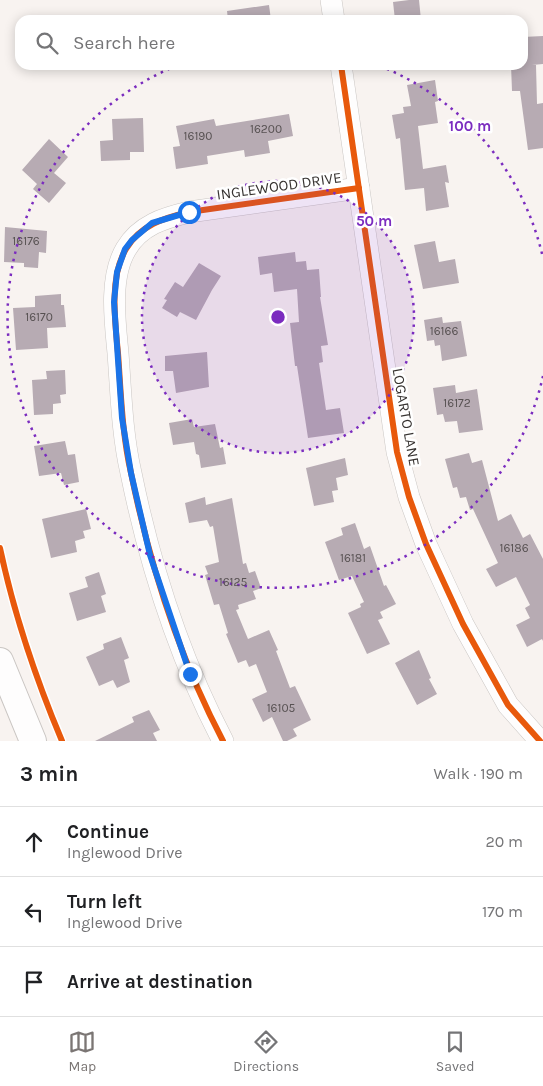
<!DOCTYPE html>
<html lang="en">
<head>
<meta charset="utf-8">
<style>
  :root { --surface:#fff; --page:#f6f6f6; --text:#202124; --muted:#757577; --line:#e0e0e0; --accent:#7b7674 }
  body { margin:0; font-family:Karla,sans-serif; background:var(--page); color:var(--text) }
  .stop { position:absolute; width:15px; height:15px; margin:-11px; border:4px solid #1a73e8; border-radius:50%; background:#fff }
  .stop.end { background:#1a73e8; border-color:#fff; box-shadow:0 1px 5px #0008 }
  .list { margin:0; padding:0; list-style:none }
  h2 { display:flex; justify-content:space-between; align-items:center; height:65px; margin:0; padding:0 20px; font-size:21px }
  h2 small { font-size:16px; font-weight:400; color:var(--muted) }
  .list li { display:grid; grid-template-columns:32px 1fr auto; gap:15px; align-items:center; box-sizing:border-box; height:70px; padding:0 20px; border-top:1px solid var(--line) }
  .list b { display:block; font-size:19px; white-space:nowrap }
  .list p { margin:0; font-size:16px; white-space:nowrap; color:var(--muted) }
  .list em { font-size:16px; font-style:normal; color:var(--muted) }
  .icon { flex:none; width:28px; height:28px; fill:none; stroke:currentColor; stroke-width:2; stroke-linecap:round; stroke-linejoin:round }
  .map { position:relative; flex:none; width:543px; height:741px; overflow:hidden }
  .search { position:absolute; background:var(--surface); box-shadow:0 2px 12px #0003; left:15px; right:15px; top:15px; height:55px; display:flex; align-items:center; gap:12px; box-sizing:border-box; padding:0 18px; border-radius:15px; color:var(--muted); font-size:19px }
  .sheet { height:275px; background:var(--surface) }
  nav { display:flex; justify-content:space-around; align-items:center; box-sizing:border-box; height:70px; border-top:1px solid var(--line); background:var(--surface); font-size:14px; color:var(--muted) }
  nav a { display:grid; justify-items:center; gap:2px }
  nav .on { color:var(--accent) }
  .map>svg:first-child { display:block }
  .building { fill:#b7abb3 }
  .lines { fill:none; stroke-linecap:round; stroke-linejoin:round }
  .minor-casing { stroke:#cac6c3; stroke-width:22 }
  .major-casing { stroke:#cac6c3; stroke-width:28 }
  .minor { stroke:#fefdfd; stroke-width:21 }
  .major { stroke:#fefdfd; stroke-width:26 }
  .cycleway-casing { stroke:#fff; stroke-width:9 }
  .cycleway { stroke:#e8590c; stroke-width:6 }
  .route { stroke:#1a73e8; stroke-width:6 }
  .ring { fill:none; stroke:#7b2cbf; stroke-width:2.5; stroke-dasharray:2.5 5 }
  .labels { text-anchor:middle; stroke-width:5; stroke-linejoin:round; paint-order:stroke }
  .number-label { font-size:12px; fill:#575152 }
  .street-label { font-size:15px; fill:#373331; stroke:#fff }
  .centre { fill:#7b2cbf; stroke:#fff; stroke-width:2.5 }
  .ring-label { font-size:15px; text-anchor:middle; font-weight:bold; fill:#7b2cbf; stroke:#fff; stroke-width:5; stroke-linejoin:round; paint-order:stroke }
</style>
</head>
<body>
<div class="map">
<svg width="543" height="741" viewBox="0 0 543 741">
  <rect width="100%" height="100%" fill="#f8f3f0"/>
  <g class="building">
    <polygon points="409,0 419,0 421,20 395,20 393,2"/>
    <polygon points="269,5 271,20 228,20 227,11"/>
    <polygon points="543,36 543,64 532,65 536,65 537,104 543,103 543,148 528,150 520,91 512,91 511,65 523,65 523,37"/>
    <polygon points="435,80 438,101 435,102 438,123 418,126 423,169 446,165 449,183 445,182 449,207 426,211 424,188 405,190 400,138 396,139 392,115 404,113 403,107 411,106 407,85"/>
    <polygon points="289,114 293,136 268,141 270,153 245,157 244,150 207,156 208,164 176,169 173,147 180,146 176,126 214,119 216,126"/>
    <polygon points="143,118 144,152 130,152 130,160 101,161 100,141 113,140 112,119"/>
    <polygon points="49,139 68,157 54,173 66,183 49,203 33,189 37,184 22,170"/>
    <polygon points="5,227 47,231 46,253 39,252 38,268 24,267 24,263 4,262"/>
    <polygon points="435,241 439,262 455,259 459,283 423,289 414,245"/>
    <polygon points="295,252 296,262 306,261 307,270 319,269 321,297 320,297 328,345 321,346 323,362 319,363 326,410 340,408 344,433 308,438 297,366 295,366 290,323 299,322 297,289 274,292 272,273 260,275 258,257"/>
    <polygon points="199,263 221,276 212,290 196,320 180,312 177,317 162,308 167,300 164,299 175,282 183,287"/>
    <polygon points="61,294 61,305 64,305 66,327 47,328 48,348 16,350 13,308 35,307 35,296"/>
    <polygon points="442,317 443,323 461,321 467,356 442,361 440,345 435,346 434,340 427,341 424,320"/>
    <polygon points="207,352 209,387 176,393 173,371 165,371 165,356"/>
    <polygon points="65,370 66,394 60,395 61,403 53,404 53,414 34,415 32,380 47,379 46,371"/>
    <polygon points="455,385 456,393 477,389 483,430 459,433 457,421 445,422 443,414 437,415 433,388"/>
    <polygon points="192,419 194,427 215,424 220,448 223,447 226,464 201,468 199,455 196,454 194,442 173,445 169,423"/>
    <polygon points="65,441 68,455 75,454 79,482 64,485 61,473 39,476 34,446"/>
    <polygon points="469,453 472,463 482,460 498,521 511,514 523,538 530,534 543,559 543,641 542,639 527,647 516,625 530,618 525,608 530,605 516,577 496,587 486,569 498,563 473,509 470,510 466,497 460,498 457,487 453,488 445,459"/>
    <polygon points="345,458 348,475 336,478 338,490 332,491 334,502 314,506 306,468"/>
    <polygon points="205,497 206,505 232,498 243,564 246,563 249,573 255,571 261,588 253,591 256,599 238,605 239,609 236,610 248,639 269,630 278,650 276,651 290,688 295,686 311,720 293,729 297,736 287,741 283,741 272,717 263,722 252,699 267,692 256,664 249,667 246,660 238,663 226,634 228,633 219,604 214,605 205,575 208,574 205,566 219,562 213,526 210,527 207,520 189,523 185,503"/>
    <polygon points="86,509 91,529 83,531 85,538 75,541 77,552 51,558 42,519"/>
    <polygon points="355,523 364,549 370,546 384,586 386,585 396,604 380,612 383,618 378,620 390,644 367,654 348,613 361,607 360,604 364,602 352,576 339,580 325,542 343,535 341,528"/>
    <polygon points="99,572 106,594 101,596 106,612 77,621 69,593 88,587 85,577"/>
    <polygon points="121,637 129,658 124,660 130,682 117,688 113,680 99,686 86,657 104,649 103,644"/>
    <polygon points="419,650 431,678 429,679 437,694 417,705 395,663"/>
    <polygon points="149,710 160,730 153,733 157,741 95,741 134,722 132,717"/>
  </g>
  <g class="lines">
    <defs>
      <g id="minor">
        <polyline points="331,0 334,20"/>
        <polyline points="341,65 397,452 409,497 426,544 463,624 508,705 540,741"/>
        <path d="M223,741C179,657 150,566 131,473C122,434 121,393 118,353C115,322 109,277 126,249C140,225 164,218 189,212L359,188"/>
      </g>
      <polyline id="major" points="0,661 33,741"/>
    </defs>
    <use href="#minor" class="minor-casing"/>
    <use href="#major" class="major-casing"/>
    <use href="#minor" class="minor"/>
    <use href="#major" class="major"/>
    <defs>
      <g id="cycleway">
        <polyline points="341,65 397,452 409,497 426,544 463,624 508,705 540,741"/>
        <path d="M0,548C14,614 36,679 62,741"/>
        <path d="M223,741C179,657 150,566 131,473C122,434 121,393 118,353C115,322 109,277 126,249C140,225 164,218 189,212L359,188"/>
      </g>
    </defs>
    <use href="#cycleway" class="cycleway-casing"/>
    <use href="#cycleway" class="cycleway"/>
  </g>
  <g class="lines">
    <polyline class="route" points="189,212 152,223 132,240 125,249 117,272 114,302 122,418 131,473 150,555 190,674"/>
  </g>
  <circle cx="278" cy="317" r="136" fill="#7b2cbf" fill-opacity=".12"/>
  <g class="ring">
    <circle cx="278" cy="317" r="136"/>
    <path d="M543 376A271 271 0 1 1 176 66M380 66A271 271 0 0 1 543 258"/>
  </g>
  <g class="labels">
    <g class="number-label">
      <text x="266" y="133">16200</text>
      <text x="198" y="140">16190</text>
      <text x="26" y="245">16176</text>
      <text x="39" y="321">16170</text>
      <text x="444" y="335">16166</text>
      <text x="457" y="407">16172</text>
      <text x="514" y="552">16186</text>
      <text x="353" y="562">16181</text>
      <text x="233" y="586">16125</text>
      <text x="281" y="712">16105</text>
    </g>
    <g class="street-label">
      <text transform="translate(279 186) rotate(-8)" y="5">INGLEWOOD DRIVE</text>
      <text transform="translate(406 417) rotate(80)" y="5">LOGARTO LANE</text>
    </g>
  </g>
  <circle cx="278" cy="317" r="8" class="centre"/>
  <g class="ring-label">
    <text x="470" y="131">100 m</text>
    <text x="374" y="226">50 m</text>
  </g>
</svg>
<div class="stop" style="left:189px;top:212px"></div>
<div class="stop end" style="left:190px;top:674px"></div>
<div class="search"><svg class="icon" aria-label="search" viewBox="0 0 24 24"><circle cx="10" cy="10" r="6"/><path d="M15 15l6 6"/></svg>Search here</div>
</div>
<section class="sheet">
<h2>3 min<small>Walk · 190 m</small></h2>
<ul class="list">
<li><svg class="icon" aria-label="ahead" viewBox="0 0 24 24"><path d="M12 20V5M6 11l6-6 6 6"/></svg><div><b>Continue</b><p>Inglewood Drive</p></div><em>20 m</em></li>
<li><svg class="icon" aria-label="left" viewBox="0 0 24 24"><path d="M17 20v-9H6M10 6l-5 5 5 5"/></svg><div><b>Turn left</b><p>Inglewood Drive</p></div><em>170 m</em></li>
<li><svg class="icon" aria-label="arrive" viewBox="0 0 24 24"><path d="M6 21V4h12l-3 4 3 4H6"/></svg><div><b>Arrive at destination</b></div></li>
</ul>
</section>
<nav>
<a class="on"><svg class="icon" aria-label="map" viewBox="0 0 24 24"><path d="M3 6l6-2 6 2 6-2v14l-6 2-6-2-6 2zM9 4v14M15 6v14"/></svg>Map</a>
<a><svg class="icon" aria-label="directions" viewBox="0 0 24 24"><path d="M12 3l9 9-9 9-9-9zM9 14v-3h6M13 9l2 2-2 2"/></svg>Directions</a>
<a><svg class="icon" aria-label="saved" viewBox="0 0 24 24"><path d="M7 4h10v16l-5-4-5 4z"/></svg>Saved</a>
</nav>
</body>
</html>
